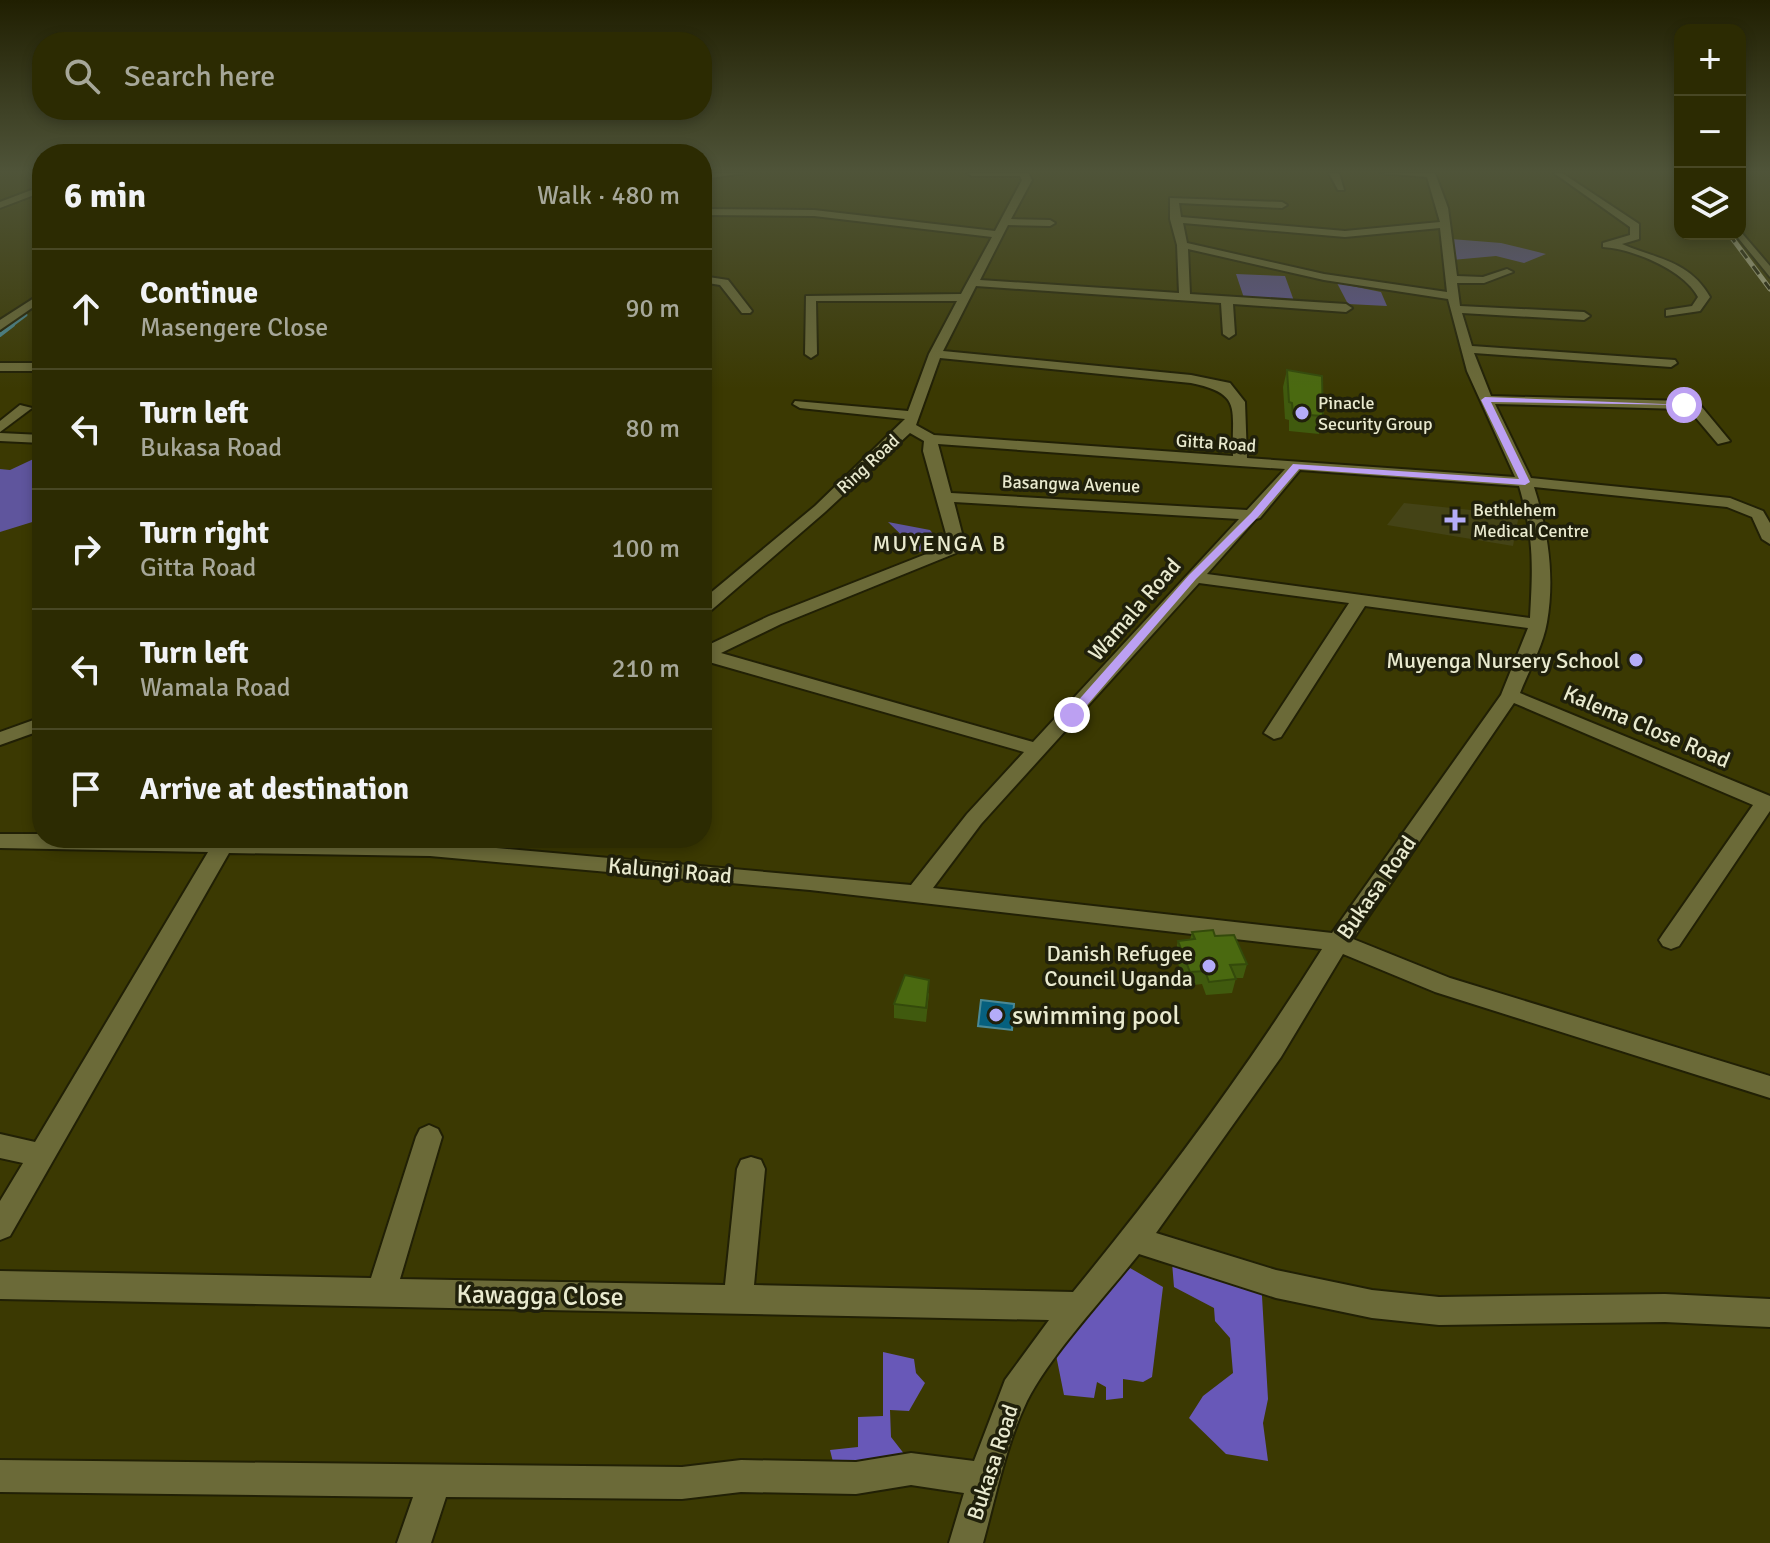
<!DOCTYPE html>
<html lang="en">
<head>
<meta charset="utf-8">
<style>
  :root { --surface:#2c2b02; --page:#383711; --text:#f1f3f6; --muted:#a6a799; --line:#484724 }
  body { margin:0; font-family:Signika,sans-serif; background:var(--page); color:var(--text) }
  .controls { position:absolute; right:24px; top:24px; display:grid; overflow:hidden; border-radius:16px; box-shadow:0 4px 12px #0003 }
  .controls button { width:72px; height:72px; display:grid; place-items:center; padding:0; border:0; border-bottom:2px solid var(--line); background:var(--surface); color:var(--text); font:40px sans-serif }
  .stop { position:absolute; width:24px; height:24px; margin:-18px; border:6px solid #bca0f2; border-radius:50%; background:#fff }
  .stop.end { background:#bca0f2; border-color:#fff; box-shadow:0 2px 8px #0008 }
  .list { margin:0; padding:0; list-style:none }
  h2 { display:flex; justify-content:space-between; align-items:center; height:104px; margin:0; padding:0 32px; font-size:34px }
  h2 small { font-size:26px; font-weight:400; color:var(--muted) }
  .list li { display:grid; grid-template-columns:52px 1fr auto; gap:24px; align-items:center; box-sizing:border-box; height:120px; padding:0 32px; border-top:2px solid var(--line) }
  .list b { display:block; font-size:30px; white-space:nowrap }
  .list p { margin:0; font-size:26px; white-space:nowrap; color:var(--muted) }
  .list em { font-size:26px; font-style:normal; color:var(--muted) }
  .icon { flex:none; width:44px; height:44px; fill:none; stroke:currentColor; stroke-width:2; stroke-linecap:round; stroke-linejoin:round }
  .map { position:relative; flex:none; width:1770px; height:1543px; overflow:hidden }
  .search { position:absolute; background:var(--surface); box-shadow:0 4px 12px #0003; left:32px; top:32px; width:680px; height:88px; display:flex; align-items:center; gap:20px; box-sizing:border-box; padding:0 28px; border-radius:32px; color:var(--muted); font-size:30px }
  .panel { position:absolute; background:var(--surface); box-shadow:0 4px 12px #0003; left:32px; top:144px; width:680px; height:704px; border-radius:32px }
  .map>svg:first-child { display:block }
  .built { fill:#444316 }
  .green { fill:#5f559d }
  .forest { fill:#6858b8 }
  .water { fill:#06607e; stroke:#4a8996; stroke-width:2 }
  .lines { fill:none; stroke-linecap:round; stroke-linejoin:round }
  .stream-far1 { stroke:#4a8996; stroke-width:3 }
  .stream { stroke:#4a8996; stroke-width:4 }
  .minor-casing { stroke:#212005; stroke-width:4 }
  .minor { fill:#6b6a38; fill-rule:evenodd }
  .rail-casing { stroke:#baba97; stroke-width:5 }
  .rail { stroke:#20200b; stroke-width:3; stroke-dasharray:10; stroke-linecap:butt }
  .wall { fill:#405a0e }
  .building { fill:#4a6910; stroke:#344a0b; stroke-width:2 }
  .route { fill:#bca0f2 }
  .poi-dot { fill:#b4acf9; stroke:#20200b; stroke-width:3 }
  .labels { text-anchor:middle; stroke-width:7; stroke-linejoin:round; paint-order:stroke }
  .far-poi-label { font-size:18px; fill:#e9eacf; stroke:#20200b; text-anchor:start }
  .far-street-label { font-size:18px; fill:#e9eacf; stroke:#20200b }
  .far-quarter-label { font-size:22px; letter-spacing:2px; fill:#e9eacf; stroke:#20200b }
  .street-label { font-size:22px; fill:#e9eacf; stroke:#20200b }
  .poi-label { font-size:22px; fill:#e9eacf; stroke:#20200b; text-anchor:end }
  .near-poi-label { font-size:26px; fill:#e9eacf; stroke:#20200b; text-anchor:start }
  .near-street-label { font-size:26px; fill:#e9eacf; stroke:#20200b }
</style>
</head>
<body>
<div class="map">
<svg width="1770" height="1543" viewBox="0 0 1770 1543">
  <rect width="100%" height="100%" fill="#3b3902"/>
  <polygon class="built" points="1404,503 1519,515 1513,546 1387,525"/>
  <g class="green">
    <polygon points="1451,239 1501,243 1546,254 1524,263 1496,256 1452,260"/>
    <polygon points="1236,274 1285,276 1294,301 1244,298"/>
    <polygon points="1337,283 1381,292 1387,306 1348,304"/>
    <polygon points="42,455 42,519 0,532 0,469 10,470"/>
    <polygon points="888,522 930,530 939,541 934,548 919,552"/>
  </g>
  <g class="forest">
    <polygon points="1171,1250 1261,1279 1268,1399 1263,1423 1268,1461 1226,1454 1189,1418 1203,1396 1233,1373 1230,1338 1215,1321 1214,1308 1174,1287"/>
    <polygon points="1130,1268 1163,1287 1152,1377 1143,1382 1123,1379 1123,1398 1106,1400 1106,1387 1097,1382 1094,1398 1064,1395 1053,1340"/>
    <polygon points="883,1352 914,1359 916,1373 925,1383 909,1411 890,1410 891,1437 905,1455 837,1478 830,1450 858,1447 858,1417 883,1416"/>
  </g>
  <polygon class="water" points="981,1000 1014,1004 1012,1030 978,1026"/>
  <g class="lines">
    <polyline class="stream-far1" points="10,327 26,315"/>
    <polyline class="stream" points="0,335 13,325"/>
    <defs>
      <g id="minor">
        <polygon points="702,173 745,173 702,179"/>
        <path d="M967,173H1028L1032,180L1011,219L1050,220L1055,223L1050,226L1008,225L980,280L1179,293L1177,245L1170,219V198L1282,202L1287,205L1282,208L1179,203L1181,217L1345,231L1440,222L1427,177L1381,173H1435L1448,208L1457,276L1483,277L1507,269L1513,272L1484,283H1457L1460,306L1584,312L1590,316L1584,320L1462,313L1472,346L1675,360L1677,363L1671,367L1474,353L1491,396L1684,401L1701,406L1730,441L1718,444L1691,412L1683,409L1495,404L1531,478L1730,498L1763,511L1770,523V544L1762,539L1752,517L1727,507L1534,487C1548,531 1555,576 1547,622C1543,646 1529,670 1520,693L1770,796V811L1679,946L1671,949L1663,946L1659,940L1663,934L1753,805L1514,703L1353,939L1450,978L1770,1076V1098L1435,992L1343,954L1281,1057L1156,1233L1276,1270L1372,1290L1439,1297L1665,1294L1770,1299V1327L1665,1322L1439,1325L1372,1318L1276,1298L1139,1254C1105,1297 1051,1354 1027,1401C1006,1445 996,1496 983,1543H949L964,1493L911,1485L856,1494L741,1492L682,1499L446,1497L431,1543H397L413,1497L0,1492V1460L682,1467L741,1460L856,1462L911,1453L974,1461L1005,1380L1049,1320L0,1299V1271L371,1278L416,1137L420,1129L429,1125L438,1129L442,1137L400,1279L725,1285L737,1169L741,1160L751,1157L761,1160L765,1169L754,1285L1073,1292C1163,1182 1246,1070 1322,949L810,890L430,856L229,853L10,1236L0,1240V1201L23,1163L0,1158V1134L35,1142L208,852L0,848V834H42V838L430,842L911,885L967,814L1024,752L702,660V648L769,616L944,547L948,541L923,451L924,441L910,433L825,512L708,613L702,614V600L815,506L905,419L800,408L793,404L795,401L908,411L929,354L957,301H816L817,354L811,358L805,354L806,296L961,294L992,237L814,216L702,215V209L814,210L995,231L1022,180L1020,176H972ZM1183,223L1345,237L1440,228L1447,292L1324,274L1187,243ZM1188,249L1324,280L1448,299L1467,371L1515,477L1247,458L1245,402L1230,383L1191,375L943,351L976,286L1221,303L1223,334L1229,338L1235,334L1233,304L1346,312L1352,308L1346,304L1190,294ZM940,358L1191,383C1244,394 1231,409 1233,456L934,435L916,425ZM938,444L1240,466L1285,469L1247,510L951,493ZM1300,470L1519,486C1534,537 1533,565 1530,618L1207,574L1256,519L1260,518ZM954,502L1239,519L1033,742L721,653L781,624L956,553L964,541ZM1199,583L1349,603L1264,733L1274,739L1281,737L1365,606L1528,628L1501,695L1332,933L933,888L981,824Z"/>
        <polygon points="1329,173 1339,173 1344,190 1338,190"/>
        <path d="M1554,173H1562L1639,224V239L1622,244C1657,259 1690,261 1710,297L1700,311L1666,316V310L1692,306L1698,297C1684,270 1633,249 1603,247V243L1630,235V227Z"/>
        <polygon points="42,186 42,192 0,208 0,202"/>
        <polygon points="1740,231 1770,266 1770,277 1735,234 1740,234"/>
        <polygon points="702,276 728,280 752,311 750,313 742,313 720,285 702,282"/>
        <polygon points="42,293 42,301 0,330 0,320"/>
        <rect x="0" y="363" width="42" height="8"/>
        <polygon points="20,405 32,408 0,432 0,421"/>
        <polygon points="0,433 42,435 42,443 0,441"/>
        <polygon points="42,717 42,730 0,745 0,732"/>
      </g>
    </defs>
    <use href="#minor" class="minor-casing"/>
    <use href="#minor" class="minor"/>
    <defs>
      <polyline id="rail" points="1729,234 1770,289"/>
    </defs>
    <use href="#rail" class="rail-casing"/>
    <use href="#rail" class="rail"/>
  </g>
  <g class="wall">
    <polygon points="1287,370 1323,416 1319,434 1289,431 1289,420 1285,419 1283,387"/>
    <polygon points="1192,932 1215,936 1247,964 1243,978 1236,978 1232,993 1206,995 1202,984 1186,986 1175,955 1178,941 1190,940"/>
    <polygon points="929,993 926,1022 894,1018 894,1004"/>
  </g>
  <g class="building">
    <polygon points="1287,370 1322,376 1323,416 1293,414 1292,403 1289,402"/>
    <polygon points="1213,930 1215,936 1234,935 1247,964 1230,965 1236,979 1209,982 1205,971 1190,972 1178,941 1195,939 1192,932"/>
    <polygon points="905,975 929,980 926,1008 894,1004"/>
  </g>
  <linearGradient id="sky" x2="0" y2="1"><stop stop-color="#201f01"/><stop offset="0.44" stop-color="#4f5439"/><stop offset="1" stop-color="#4f5439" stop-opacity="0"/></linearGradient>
  <rect width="1770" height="389" fill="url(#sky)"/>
  <polygon class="route" points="1485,397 1688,405 1491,402 1530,482 1525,485 1299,469 1258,517 1196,579 1076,718 1068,718 1068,712 1189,575 1251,513 1293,464 1519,479 1481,400"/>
  <g class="poi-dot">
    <circle cx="1302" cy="413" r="8"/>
    <path d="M1451 508h8v8h8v8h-8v8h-8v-8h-8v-8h8z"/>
    <circle cx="1636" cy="660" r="8"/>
    <circle cx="1209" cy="966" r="8"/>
    <circle cx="996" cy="1015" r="8"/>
  </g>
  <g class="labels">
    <g class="far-poi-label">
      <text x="1318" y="409">Pinacle<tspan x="1318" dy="21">Security Group</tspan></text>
      <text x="1473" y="516">Bethlehem<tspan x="1473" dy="21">Medical Centre</tspan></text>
    </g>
    <g class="far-street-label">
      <text transform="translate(1216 443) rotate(4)" y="6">Gitta Road</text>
      <text transform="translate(868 464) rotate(-43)" y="6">Ring Road</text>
      <text transform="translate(1071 484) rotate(2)" y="6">Basangwa Avenue</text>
    </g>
    <g class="far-quarter-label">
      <text x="940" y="551">MUYENGA B</text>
    </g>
    <g class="street-label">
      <text transform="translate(1134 609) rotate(-49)" y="8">Wamala Road</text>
      <text transform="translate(1647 726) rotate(23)" y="8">Kalema Close Road</text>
      <text transform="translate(670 870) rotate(5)" y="8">Kalungi Road</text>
      <text transform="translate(1376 887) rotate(-55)" y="8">Bukasa Road</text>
      <text transform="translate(992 1462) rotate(-72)" y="8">Bukasa Road</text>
    </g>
    <g class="poi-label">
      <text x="1620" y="668">Muyenga Nursery School</text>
      <text x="1193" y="961">Danish Refugee<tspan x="1193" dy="25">Council Uganda</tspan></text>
    </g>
    <g class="near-poi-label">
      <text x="1012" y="1024">swimming pool</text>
    </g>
    <g class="near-street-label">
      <text transform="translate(540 1295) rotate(1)" y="9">Kawagga Close</text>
    </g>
  </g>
</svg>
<div class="controls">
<button>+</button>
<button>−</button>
<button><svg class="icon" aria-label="layers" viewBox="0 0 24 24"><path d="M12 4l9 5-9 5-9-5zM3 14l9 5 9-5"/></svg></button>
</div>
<div class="stop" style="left:1684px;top:405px"></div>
<div class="stop end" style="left:1072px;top:715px"></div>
<div class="search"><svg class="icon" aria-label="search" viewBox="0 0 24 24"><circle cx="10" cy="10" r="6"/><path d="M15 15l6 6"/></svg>Search here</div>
<section class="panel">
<h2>6 min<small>Walk · 480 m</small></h2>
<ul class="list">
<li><svg class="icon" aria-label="ahead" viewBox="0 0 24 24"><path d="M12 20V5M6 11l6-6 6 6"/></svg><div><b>Continue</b><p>Masengere Close</p></div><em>90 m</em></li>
<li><svg class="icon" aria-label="left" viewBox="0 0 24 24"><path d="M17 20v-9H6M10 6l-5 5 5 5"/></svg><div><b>Turn left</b><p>Bukasa Road</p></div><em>80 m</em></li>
<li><svg class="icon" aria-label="right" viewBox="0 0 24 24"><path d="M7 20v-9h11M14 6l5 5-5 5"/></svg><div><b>Turn right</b><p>Gitta Road</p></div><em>100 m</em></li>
<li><svg class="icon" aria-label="left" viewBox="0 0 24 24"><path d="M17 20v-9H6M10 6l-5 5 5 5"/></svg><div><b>Turn left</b><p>Wamala Road</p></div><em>210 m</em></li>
<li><svg class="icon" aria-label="arrive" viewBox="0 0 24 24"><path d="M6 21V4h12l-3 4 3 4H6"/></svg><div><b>Arrive at destination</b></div></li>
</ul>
</section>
</div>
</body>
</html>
